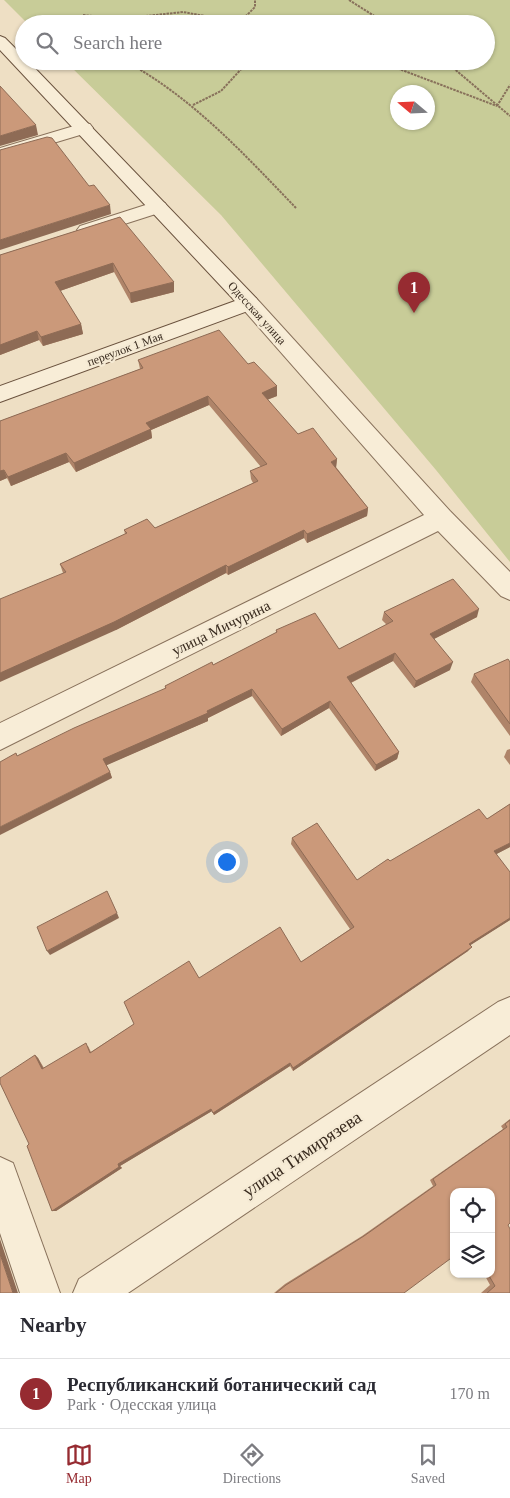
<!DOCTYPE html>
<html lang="en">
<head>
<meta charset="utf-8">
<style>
  :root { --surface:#fff; --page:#f7f7f7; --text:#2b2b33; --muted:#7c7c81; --line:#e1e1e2; --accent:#962b31 }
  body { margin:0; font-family:"Times New Roman",serif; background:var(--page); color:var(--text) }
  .controls { position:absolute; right:15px; bottom:15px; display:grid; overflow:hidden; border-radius:10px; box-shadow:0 1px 4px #0004 }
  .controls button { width:45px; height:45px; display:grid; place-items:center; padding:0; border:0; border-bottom:1px solid var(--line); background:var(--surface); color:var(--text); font:25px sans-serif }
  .compass { position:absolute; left:390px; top:85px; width:45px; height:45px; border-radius:50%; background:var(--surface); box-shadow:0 1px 4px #0004; rotate:289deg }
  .you { position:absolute; left:226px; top:861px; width:18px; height:18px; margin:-12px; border:4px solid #fff; border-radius:50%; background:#1a73e8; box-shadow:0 0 0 8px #1a73e833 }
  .badge { display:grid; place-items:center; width:32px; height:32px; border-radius:50%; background:var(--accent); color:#fff; font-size:16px; font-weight:700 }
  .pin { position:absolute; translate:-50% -41px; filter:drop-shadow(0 1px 2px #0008) }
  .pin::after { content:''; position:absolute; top:26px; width:18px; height:15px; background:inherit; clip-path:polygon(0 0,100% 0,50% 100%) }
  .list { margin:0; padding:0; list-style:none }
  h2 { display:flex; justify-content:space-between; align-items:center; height:65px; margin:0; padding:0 20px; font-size:21px }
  h2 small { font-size:16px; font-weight:400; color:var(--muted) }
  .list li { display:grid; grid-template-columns:32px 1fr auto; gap:15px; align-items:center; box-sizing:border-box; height:70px; padding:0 20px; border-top:1px solid var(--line) }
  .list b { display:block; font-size:19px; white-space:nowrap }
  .list p { margin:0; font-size:16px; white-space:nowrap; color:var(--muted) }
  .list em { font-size:16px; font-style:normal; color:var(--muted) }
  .icon { flex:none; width:28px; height:28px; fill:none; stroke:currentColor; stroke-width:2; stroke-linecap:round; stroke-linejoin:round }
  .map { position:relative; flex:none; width:510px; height:1293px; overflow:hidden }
  .search { position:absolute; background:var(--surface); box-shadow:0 1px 4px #0004; left:15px; right:15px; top:15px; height:55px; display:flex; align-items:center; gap:12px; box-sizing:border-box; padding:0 18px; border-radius:28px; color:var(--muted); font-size:19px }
  .sheet { height:135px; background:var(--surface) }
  nav { display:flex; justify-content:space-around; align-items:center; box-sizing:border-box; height:70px; border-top:1px solid var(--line); background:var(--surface); font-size:14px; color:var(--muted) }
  nav a { display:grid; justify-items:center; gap:2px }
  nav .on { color:var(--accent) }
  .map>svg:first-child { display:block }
  .green { fill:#c8cc98; fill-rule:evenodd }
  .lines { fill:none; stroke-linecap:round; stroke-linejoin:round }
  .street-casing { stroke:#88715b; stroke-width:2 }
  .secondary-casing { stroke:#6a523e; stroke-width:2 }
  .path { stroke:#88715b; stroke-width:2; stroke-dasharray:2.5 1; stroke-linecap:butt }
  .street { fill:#f8edd7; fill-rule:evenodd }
  .secondary { fill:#f8edd7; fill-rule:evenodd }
  .wall { fill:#af8469 }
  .shaded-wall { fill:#8e6b55 }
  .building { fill:#cb997a; stroke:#8e6b55 }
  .labels { text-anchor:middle; stroke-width:4.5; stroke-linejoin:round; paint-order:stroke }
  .far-street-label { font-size:12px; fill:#382a1e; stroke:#f5ead4 }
  .street-label { font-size:15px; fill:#382a1e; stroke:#f5ead4 }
  .near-street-label { font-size:18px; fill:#382a1e; stroke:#f5ead4 }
</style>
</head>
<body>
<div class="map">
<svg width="510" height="1293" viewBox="0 0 510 1293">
  <rect width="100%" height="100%" fill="#eedfc4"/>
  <path class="green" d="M4,0H510V562L436,470L221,215L65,61H486V24H28ZM398,92H428V122H398Z"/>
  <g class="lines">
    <defs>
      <g id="street">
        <polygon points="84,123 90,124 93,128 90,132 0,159 0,148"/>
        <polygon points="158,201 165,203 167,207 165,211 87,236 80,234 77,230 80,226"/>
        <polygon points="249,296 256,298 450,511 510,572 510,600 501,596 438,531 0,750 0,723 424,515 242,308 239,303 242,298"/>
        <polygon points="510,997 510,1035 128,1293 73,1293 79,1279 498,1002"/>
        <polygon points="0,1157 13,1163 60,1293 20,1293 0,1233"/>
      </g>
      <polygon id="secondary" points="0,36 5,38 24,57 24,61 28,61 256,298 259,303 256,308 0,402 0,386 235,301 0,50"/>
    </defs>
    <use href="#street" class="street-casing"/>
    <use href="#secondary" class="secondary-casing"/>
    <g class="path">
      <polyline points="349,0 387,24"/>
      <polyline points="83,15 118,19 183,12 249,24"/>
      <polyline points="83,15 89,24"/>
      <polyline points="238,24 255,7 255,0"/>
      <path d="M125,61C193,98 243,153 296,208"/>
      <polyline points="378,61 497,106"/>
      <polyline points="445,61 510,116"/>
      <polyline points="193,105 221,91 244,66 241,61"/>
      <polyline points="497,106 510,85"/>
    </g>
    <use href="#street" class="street"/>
    <use href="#secondary" class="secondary"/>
  </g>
  <g class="wall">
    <polygon points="120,217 174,292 131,303 114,272 60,291 81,324 83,334 43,346 39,340 0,355 0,255"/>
    <polygon points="138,360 248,364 277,386 277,396 267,400 298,434 337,459 336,467 368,508 367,516 307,543 304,538 228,575 226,573 116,630 63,573 60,564 125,534 124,530 155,528 253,483 251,479 250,471 261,467 209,405 151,430 152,438 76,472 69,462 11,486 7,478 0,481 0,421 140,369"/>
    <polygon points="384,612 477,617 434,639 450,670 414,688 393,661 351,683 399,752 397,759 375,771 329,708 281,736 252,696 208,718 208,721 106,765 110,772 112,778 17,756 165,689 165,686 213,665 276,633 276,630 339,649 387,625 382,620"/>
    <polygon points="510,662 510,736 471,682 474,674"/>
    <polygon points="510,749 510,765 504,757 507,750"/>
    <polygon points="510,804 510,847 496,854 510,920 470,945 468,951 293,1071 290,1066 214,1115 212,1111 120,1166 122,1168 56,1211 52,1211 29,1144 35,1055 38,1058 44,1068 88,1046 91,1052 134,1024 199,978 301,962 350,929 291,844 292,838 357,880 390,861 487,819"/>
    <polygon points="510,1119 510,1223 508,1225 510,1293 481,1293 490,1285 484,1274 491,1274 491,1192 404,1293 274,1293 285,1284 362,1236 433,1186 430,1180 503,1129 501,1126"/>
  </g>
  <g class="shaded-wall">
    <polygon points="36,125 38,135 0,146 0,136"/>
    <polygon points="110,205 111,214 0,250 0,240"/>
    <polygon points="113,263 114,272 57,292 55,282"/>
    <polygon points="174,282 174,292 131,303 130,293"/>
    <polygon points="81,324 83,334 43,346 41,337"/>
    <polygon points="37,331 39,340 0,355 0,345"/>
    <polygon points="277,386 277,396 261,402 262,393"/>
    <polygon points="208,396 209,405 151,430 152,438 76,472 74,463 146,423"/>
    <polygon points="66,453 69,462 11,486 8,477"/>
    <polygon points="337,459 336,468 331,462"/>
    <polygon points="4,470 7,478 0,481 0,471"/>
    <polygon points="368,508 367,516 307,543 307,534"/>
    <polygon points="304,530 304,538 228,575 228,567"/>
    <polygon points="226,565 226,573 116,630 0,682 0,673"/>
    <polygon points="479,609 477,617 428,642 430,634"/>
    <polygon points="395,653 393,661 346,685 347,677"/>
    <polygon points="453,662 450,670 414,688 416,681"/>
    <polygon points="252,689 252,696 208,718 208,721 105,766 103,759 207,711"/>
    <polygon points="330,701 329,708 281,736 282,729"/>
    <polygon points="399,752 397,759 375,771 376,765"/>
    <polygon points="110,772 112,778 0,835 0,827"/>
    <polygon points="510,843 510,847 491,857 494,851"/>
    <polygon points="117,913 119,918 50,955 47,951"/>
    <polygon points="510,918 510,920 466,948 469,944"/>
    <polygon points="472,947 468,951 293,1071 293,1068"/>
    <polygon points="35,1055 38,1058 45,1072 42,1069"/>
    <polygon points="290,1063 290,1066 214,1115 213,1113"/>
    <polygon points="211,1109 212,1111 120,1166 122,1168 56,1211 52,1211 118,1164"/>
    <polygon points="0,1239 18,1293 13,1293 0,1254"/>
  </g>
  <g class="building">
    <polygon points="0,86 36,125 0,136"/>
    <polygon points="47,137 52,138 89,186 94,185 110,205 0,240 0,150"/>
    <polygon points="120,217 174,282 130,293 113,263 55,282 81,324 41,337 37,331 0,345 0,255"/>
    <polygon points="219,330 248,364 254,362 277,386 262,393 298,434 313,428 337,459 331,462 368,508 307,534 304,530 228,567 226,565 114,622 0,673 0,599 66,572 60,564 127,533 124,530 147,519 155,528 258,481 250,471 267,464 208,396 146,423 151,429 74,463 66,453 8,477 4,470 0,471 0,421 143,368 138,360"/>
    <polygon points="453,579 479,609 430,634 453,662 416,681 395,653 347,677 399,752 376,765 330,701 282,729 252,689 207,711 208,713 103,759 110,772 0,827 0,762 16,753 17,756 74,728 166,688 165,686 212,662 213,665 277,632 276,630 315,613 339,649 393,621 384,612"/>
    <polygon points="508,659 510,662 510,724 474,674"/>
    <polygon points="510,804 510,843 494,851 510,872 510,918 469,944 472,947 293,1068 290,1063 213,1113 211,1109 118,1164 119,1167 52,1211 27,1146 29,1144 0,1083 0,1078 35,1055 42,1069 86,1043 90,1053 134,1024 124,1002 189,961 199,978 280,927 301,962 354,927 292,838 317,823 357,880 388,859 390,861 479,809 487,819"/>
    <polygon points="107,891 117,913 47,951 37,927"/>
    <polygon points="510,1120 510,1223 508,1225 510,1229 510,1293 487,1293 495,1286 488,1274 491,1274 491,1192 454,1192 454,1256 404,1293 276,1293 286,1285 364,1236 436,1185 433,1179 507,1127 505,1124"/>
    <polygon points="0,1254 13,1293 0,1293"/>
  </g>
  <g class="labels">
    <g class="far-street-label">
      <text transform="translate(257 313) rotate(48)" y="4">Одесская улица</text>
      <text transform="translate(125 349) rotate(-20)" y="4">переулок 1 Мая</text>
    </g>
    <g class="street-label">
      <text transform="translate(221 628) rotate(-26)" y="5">улица Мичурина</text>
    </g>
    <g class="near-street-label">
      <text transform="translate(302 1154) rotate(-34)" y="6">улица Тимирязева</text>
    </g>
  </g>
</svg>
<div class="controls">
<button><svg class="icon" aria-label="locate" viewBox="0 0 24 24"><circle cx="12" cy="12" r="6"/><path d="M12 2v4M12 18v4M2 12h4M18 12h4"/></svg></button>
<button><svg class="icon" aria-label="layers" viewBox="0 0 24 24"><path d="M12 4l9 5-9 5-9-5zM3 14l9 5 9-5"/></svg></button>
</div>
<svg class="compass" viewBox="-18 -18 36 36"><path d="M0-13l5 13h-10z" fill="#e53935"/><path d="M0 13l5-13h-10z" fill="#7c7c81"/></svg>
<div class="you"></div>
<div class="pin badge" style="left:414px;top:313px">1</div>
<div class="search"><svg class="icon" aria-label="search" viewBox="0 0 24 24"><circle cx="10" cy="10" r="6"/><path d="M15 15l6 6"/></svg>Search here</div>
</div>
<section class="sheet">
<h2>Nearby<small></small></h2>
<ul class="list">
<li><span class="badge">1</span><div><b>Республиканский ботанический сад</b><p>Park · Одесская улица</p></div><em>170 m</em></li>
</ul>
</section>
<nav>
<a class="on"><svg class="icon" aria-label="map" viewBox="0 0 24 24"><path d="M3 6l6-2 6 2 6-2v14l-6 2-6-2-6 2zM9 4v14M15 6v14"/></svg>Map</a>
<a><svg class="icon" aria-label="directions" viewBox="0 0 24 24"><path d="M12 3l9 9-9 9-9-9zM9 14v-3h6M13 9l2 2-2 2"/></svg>Directions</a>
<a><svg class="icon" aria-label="saved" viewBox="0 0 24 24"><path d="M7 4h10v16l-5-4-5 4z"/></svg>Saved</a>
</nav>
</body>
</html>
